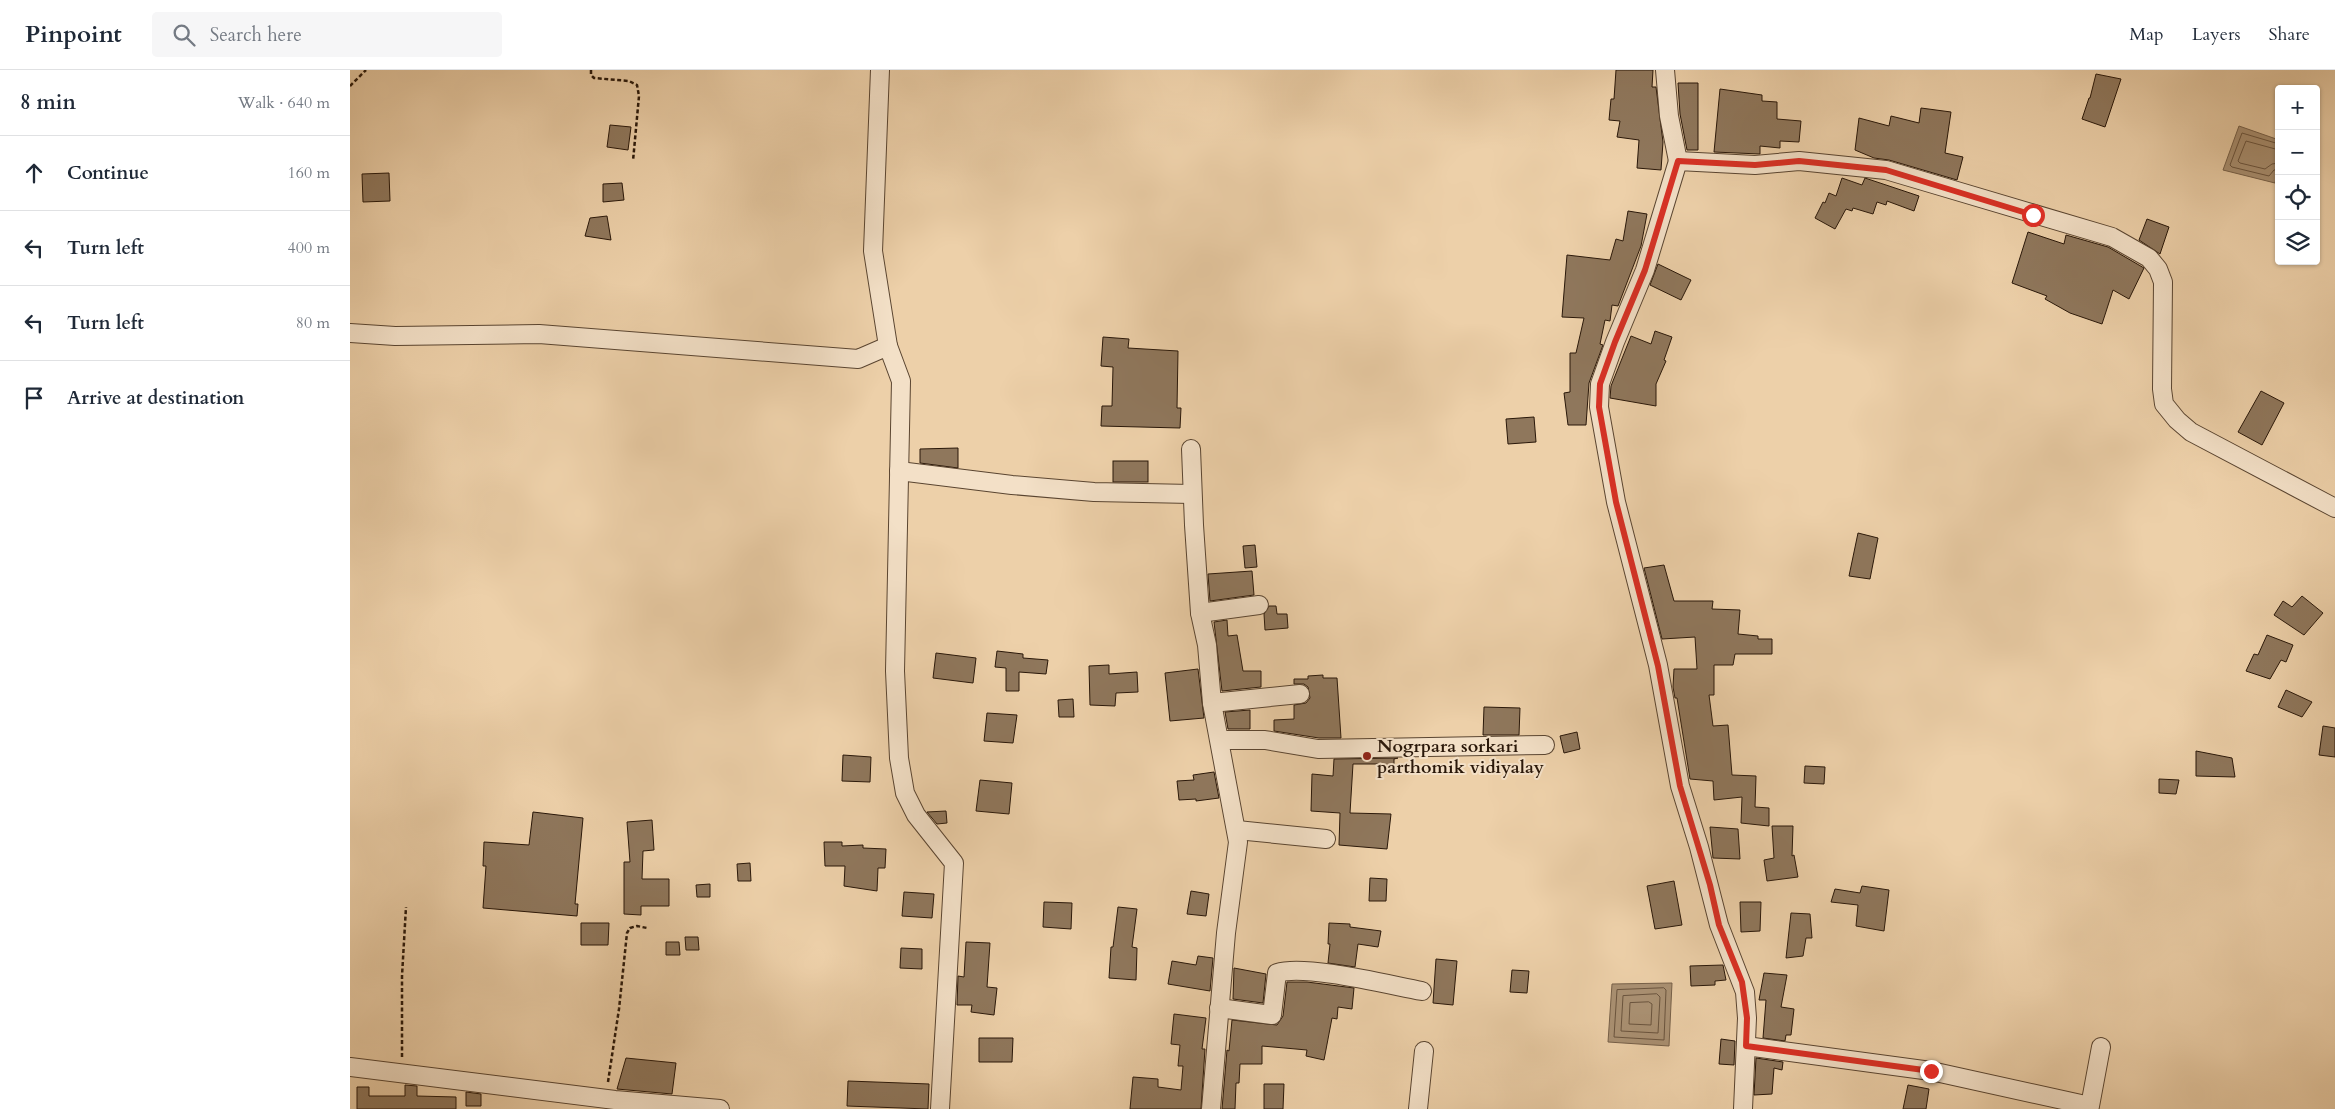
<!DOCTYPE html>
<html lang="en">
<head>
<meta charset="utf-8">
<style>
  :root { --surface:#fff; --page:#f6f6f7; --text:#1f2937; --muted:#747a83; --line:#e0e1e3 }
  body { margin:0; font-family:Cardo,serif; background:var(--page); color:var(--text) }
  .controls { position:absolute; right:15px; top:15px; display:grid; overflow:hidden; border-radius:5px; box-shadow:0 1px 4px #0004 }
  .controls button { width:45px; height:45px; display:grid; place-items:center; padding:0; border:0; border-bottom:1px solid var(--line); background:var(--surface); color:var(--text); font:25px sans-serif }
  .stop { position:absolute; width:15px; height:15px; margin:-11px; border:4px solid #d93025; border-radius:50%; background:#fff }
  .stop.end { background:#d93025; border-color:#fff; box-shadow:0 1px 5px #0008 }
  .list { margin:0; padding:0; list-style:none }
  h2 { display:flex; justify-content:space-between; align-items:center; height:65px; margin:0; padding:0 20px; font-size:21px }
  h2 small { font-size:16px; font-weight:400; color:var(--muted) }
  .list li { display:grid; grid-template-columns:32px 1fr auto; gap:15px; align-items:center; box-sizing:border-box; height:75px; padding:0 20px; border-top:1px solid var(--line) }
  .list b { display:block; font-size:19px; white-space:nowrap }
  .list em { font-size:16px; font-style:normal; color:var(--muted) }
  .icon { flex:none; width:28px; height:28px; fill:none; stroke:currentColor; stroke-width:2; stroke-linecap:round; stroke-linejoin:round }
  .map { position:relative; flex:none; width:1985px; height:1039px; overflow:hidden }
  header { display:flex; align-items:center; gap:30px; box-sizing:border-box; height:70px; padding:0 25px; background:var(--surface); border-bottom:1px solid var(--line) }
  header strong { font-size:24px }
  nav { display:flex; gap:28px; margin-inline-start:auto; font-size:18px }
  .search { width:350px; height:45px; background:var(--page); display:flex; align-items:center; gap:12px; box-sizing:border-box; padding:0 18px; border-radius:5px; color:var(--muted); font-size:19px }
  main { display:flex }
  aside { flex:1; background:var(--surface) }
  .map>svg:first-child { display:block }
  .water { fill:#aa9173; stroke:#766049 }
  .lines { fill:none; stroke-linecap:round; stroke-linejoin:round }
  .shore { stroke:#6a543e; stroke-width:1 }
  .building { fill:#8f775c; stroke:#291709 }
  .minor-casing { stroke:#5a4531; stroke-width:20 }
  .path { stroke:#291709; stroke-width:2.5; stroke-dasharray:4 2.5; stroke-linecap:butt }
  .minor { stroke:#f3e0c7; stroke-width:18 }
  .route { stroke:#d93025; stroke-width:6 }
  .poi-dot { fill:#8f2418; stroke:#f3e0c7; stroke-width:2 }
  .labels { text-anchor:middle; stroke-width:4; stroke-linejoin:round; paint-order:stroke }
  .poi-label { font-size:18px; font-weight:bold; fill:#291709; stroke:#f3e0c7; text-anchor:start }
</style>
</head>
<body>
<header>
<strong>Pinpoint</strong>
<div class="search"><svg class="icon" aria-label="search" viewBox="0 0 24 24"><circle cx="10" cy="10" r="6"/><path d="M15 15l6 6"/></svg>Search here</div>
<nav><a>Map</a><a>Layers</a><a>Share</a></nav>
</header>
<main>
<aside>
<h2>8 min<small>Walk · 640 m</small></h2>
<ul class="list">
<li><svg class="icon" aria-label="ahead" viewBox="0 0 24 24"><path d="M12 20V5M6 11l6-6 6 6"/></svg><div><b>Continue</b></div><em>160 m</em></li>
<li><svg class="icon" aria-label="left" viewBox="0 0 24 24"><path d="M17 20v-9H6M10 6l-5 5 5 5"/></svg><div><b>Turn left</b></div><em>400 m</em></li>
<li><svg class="icon" aria-label="left" viewBox="0 0 24 24"><path d="M17 20v-9H6M10 6l-5 5 5 5"/></svg><div><b>Turn left</b></div><em>80 m</em></li>
<li><svg class="icon" aria-label="arrive" viewBox="0 0 24 24"><path d="M6 21V4h12l-3 4 3 4H6"/></svg><div><b>Arrive at destination</b></div></li>
</ul>
</aside>
<div class="map">
<svg width="1985" height="1039" viewBox="0 0 1985 1039">
  <rect width="100%" height="100%" fill="#edd0a9"/>
  <filter id="stains"><feTurbulence type="fractalNoise" baseFrequency=".004" numOctaves="4"/><feColorMatrix values="0 0 0 0 .2 0 0 0 0 .09 0 0 0 0 .02 0 0 0 .5 -.17"/></filter>
  <radialGradient id="worn" r=".72"><stop offset=".6" stop-color="#630" stop-opacity="0"/><stop offset="1" stop-color="#630" stop-opacity=".3"/></radialGradient>
  <g class="water">
    <polygon points="1889,56 1929,70 1929,91 1925,113 1873,100"/>
    <polygon points="1322,913 1319,976 1258,972 1262,914"/>
  </g>
  <g class="lines">
    <g class="shore">
      <polyline points="1929,74 1892,63 1880,95 1882,97 1919,106 1924,100 1929,99"/>
      <polyline points="1929,80 1896,71 1888,91 1890,93 1915,99 1922,94 1929,93"/>
      <polygon points="1314,918 1316,920 1314,970 1264,967 1267,920"/>
      <polygon points="1307,924 1310,927 1308,963 1271,961 1273,926"/>
      <polygon points="1299,932 1302,934 1301,955 1279,954 1280,933"/>
    </g>
  </g>
  <g class="building">
    <polygon points="1266,0 1303,0 1302,17 1306,17 1313,72 1311,100 1287,98 1289,70 1267,67 1270,51 1259,50 1261,29 1264,29"/>
    <polygon points="1746,4 1771,9 1755,57 1732,49 1739,28 1740,28"/>
    <polygon points="1328,13 1348,13 1348,80 1337,80 1330,44"/>
    <polygon points="1370,19 1412,25 1412,31 1427,32 1427,49 1451,51 1449,72 1430,71 1430,78 1410,76 1410,84 1364,82"/>
    <polygon points="1571,38 1601,42 1595,83 1613,87 1607,110 1539,90 1524,88 1505,80 1509,48 1539,56 1541,46 1569,53"/>
    <polygon points="260,55 281,57 278,80 257,77"/>
    <polygon points="39,103 40,131 13,132 12,104"/>
    <polygon points="1492,108 1512,115 1515,108 1569,126 1564,141 1537,131 1536,135 1527,132 1523,144 1503,138 1502,141 1496,139 1485,159 1465,148 1473,132 1475,133 1479,123 1486,126"/>
    <polygon points="272,113 274,130 253,132 253,114"/>
    <polygon points="1278,141 1297,144 1291,176 1268,236 1262,235 1260,251 1255,250 1250,274 1253,275 1239,313 1236,355 1218,355 1214,323 1220,322 1220,283 1226,283 1234,248 1212,247 1217,185 1260,190 1266,169 1273,171"/>
    <polygon points="257,146 261,170 235,166 240,148"/>
    <polygon points="1797,149 1819,157 1810,184 1789,170"/>
    <polygon points="1678,162 1714,174 1716,165 1758,177 1794,198 1779,229 1763,220 1752,254 1720,243 1695,229 1697,226 1662,213"/>
    <polygon points="1308,194 1341,210 1331,230 1300,215"/>
    <polygon points="1305,261 1322,267 1314,290 1316,291 1306,314 1306,336 1260,328 1261,316 1281,266 1301,274"/>
    <polygon points="753,267 779,269 778,278 828,281 827,338 831,338 830,358 751,356 752,336 762,336 763,297 751,296"/>
    <polygon points="1911,321 1934,333 1912,375 1888,362"/>
    <polygon points="1184,347 1186,372 1158,374 1156,349"/>
    <polygon points="608,378 608,398 570,393 570,379"/>
    <rect x="763" y="391" width="35" height="21"/>
    <polygon points="1508,463 1528,468 1520,509 1499,506"/>
    <polygon points="905,475 907,497 895,498 893,476"/>
    <polygon points="1314,495 1324,531 1363,531 1362,539 1390,540 1388,564 1408,566 1408,569 1422,569 1422,584 1385,584 1383,595 1364,595 1364,625 1359,625 1363,656 1378,655 1382,705 1406,706 1405,737 1419,738 1419,756 1391,753 1392,727 1364,730 1363,711 1340,709 1327,628 1325,628 1323,617 1324,599 1347,599 1345,567 1312,569 1294,498"/>
    <polygon points="902,501 904,525 860,531 858,504"/>
    <polygon points="1952,526 1973,543 1954,565 1924,545 1933,531 1942,537"/>
    <polygon points="919,536 926,536 927,544 937,544 938,558 915,560 914,544"/>
    <polygon points="877,550 878,566 887,565 893,601 911,601 911,617 872,621 864,552"/>
    <polygon points="1917,565 1943,575 1936,592 1931,590 1920,609 1896,601 1904,584 1908,585"/>
    <polygon points="647,581 673,584 673,588 698,590 696,604 669,602 669,621 656,621 656,598 645,597"/>
    <polygon points="586,583 626,588 623,613 583,608"/>
    <polygon points="759,595 759,604 787,602 788,622 766,623 765,636 740,635 739,596"/>
    <polygon points="848,599 854,648 820,651 815,603"/>
    <polygon points="973,605 973,608 987,608 991,668 969,668 924,661 924,650 944,649 944,635 956,633 960,628 958,617 954,614 944,614 944,609 958,609 958,606"/>
    <polygon points="1936,620 1962,632 1952,647 1928,637"/>
    <polygon points="723,629 724,647 709,647 708,630"/>
    <polygon points="1134,637 1170,638 1169,665 1133,665"/>
    <polygon points="900,640 900,659 878,659 875,642"/>
    <polygon points="637,643 667,645 663,673 634,671"/>
    <polygon points="1973,656 1985,658 1985,687 1969,685"/>
    <polygon points="1227,662 1230,679 1214,683 1210,666"/>
    <polygon points="1846,681 1882,688 1885,707 1846,706"/>
    <polygon points="493,685 521,687 520,712 492,711"/>
    <polygon points="1048,688 1044,689 1044,701 1030,701 1030,694 1003,694 1000,743 1041,744 1037,779 989,775 990,743 961,741 962,704 983,706 984,689"/>
    <polygon points="1455,696 1475,697 1474,714 1454,713"/>
    <polygon points="864,702 869,728 846,731 846,729 829,730 827,711 844,710 843,705"/>
    <polygon points="1809,709 1829,710 1826,724 1809,723"/>
    <polygon points="630,710 662,713 659,744 626,741"/>
    <polygon points="596,741 597,753 587,754 577,742"/>
    <polygon points="183,742 233,748 225,834 228,834 227,846 133,838 136,796 133,796 134,772 179,775"/>
    <polygon points="302,750 304,780 293,781 292,809 319,809 319,836 291,836 291,845 274,844 274,792 280,792 277,752"/>
    <polygon points="1422,756 1443,756 1442,786 1444,785 1448,807 1417,811 1414,790 1424,788"/>
    <polygon points="1360,757 1388,759 1390,789 1363,788"/>
    <polygon points="474,772 492,772 492,776 513,775 513,778 536,779 535,798 528,798 527,821 494,816 495,796 475,796"/>
    <polygon points="400,793 401,811 388,811 387,794"/>
    <polygon points="1020,808 1037,809 1036,831 1019,831"/>
    <polygon points="1324,811 1332,855 1305,859 1297,816"/>
    <polygon points="360,814 360,827 347,827 346,815"/>
    <polygon points="1512,816 1539,820 1534,861 1506,856 1508,835 1481,832 1485,819 1510,823"/>
    <polygon points="841,821 859,824 856,846 837,844"/>
    <polygon points="554,822 584,824 582,848 552,846"/>
    <polygon points="694,832 722,833 721,859 693,857"/>
    <polygon points="1390,832 1411,832 1410,861 1391,862"/>
    <polygon points="768,837 787,839 782,877 787,878 786,910 759,908 761,877 763,877"/>
    <polygon points="1441,843 1460,844 1462,868 1456,868 1453,886 1436,888"/>
    <polygon points="231,853 259,853 258,875 231,875"/>
    <polygon points="979,853 1000,854 1000,857 1031,861 1028,877 1008,874 1005,897 978,893 980,874 978,874"/>
    <polygon points="335,867 348,867 349,880 336,880"/>
    <polygon points="316,872 329,872 330,885 316,885"/>
    <polygon points="616,872 640,873 637,917 647,918 644,945 621,942 622,935 607,935 608,906 614,907"/>
    <polygon points="551,878 572,879 572,899 550,898"/>
    <polygon points="848,886 863,888 860,921 818,914 822,891 846,895"/>
    <polygon points="1086,889 1107,891 1103,935 1083,933"/>
    <polygon points="1373,895 1376,910 1365,911 1365,915 1341,916 1340,896"/>
    <polygon points="884,898 916,904 913,933 883,929"/>
    <polygon points="1162,900 1179,901 1177,923 1160,922"/>
    <polygon points="1414,903 1437,905 1431,937 1444,939 1441,965 1436,965 1435,971 1413,968 1416,930 1409,930"/>
    <polygon points="937,912 957,912 1004,918 1002,939 988,937 987,949 982,948 974,990 956,986 957,980 912,976 912,994 890,994 889,1013 886,1013 885,1039 872,1039 877,980 879,981 882,950 927,955 933,946"/>
    <polygon points="824,944 856,948 852,979 855,979 851,1039 780,1039 783,1007 808,1009 808,1017 831,1020 833,996 828,996 830,975 821,974"/>
    <polygon points="629,968 663,968 662,992 629,992"/>
    <polygon points="1371,969 1385,971 1384,995 1369,994"/>
    <polygon points="276,988 326,993 322,1024 267,1019"/>
    <polygon points="1406,988 1433,992 1432,1000 1424,998 1422,1024 1404,1025"/>
    <polygon points="498,1011 579,1014 578,1039 497,1036"/>
    <polygon points="914,1014 934,1014 933,1039 914,1039"/>
    <polygon points="55,1015 67,1016 67,1026 106,1027 106,1039 7,1039 7,1017 19,1017 19,1026 55,1026"/>
    <polygon points="1558,1015 1579,1019 1576,1039 1553,1039"/>
    <polygon points="116,1022 131,1024 131,1036 116,1036"/>
  </g>
  <g class="lines">
    <defs>
      <g id="minor">
        <polyline points="530,0 523,181 538,276"/>
        <polyline points="1315,0 1319,46 1328,91"/>
        <polyline points="0,263 45,266 189,264 508,289 538,276 551,311 545,601 549,688 555,723 566,745 604,793 590,1039"/>
        <polyline points="841,379 844,455 850,543 857,575 862,633 888,772 876,863 861,1039"/>
        <polyline points="549,401 662,415 744,422 842,424"/>
        <polyline points="850,543 909,535"/>
        <polyline points="862,633 950,624"/>
        <polyline points="870,670 915,670 968,679 1195,675"/>
        <polyline points="887,760 976,769"/>
        <path d="M869,938L922,945L927,903C956,894 1039,915 1072,921"/>
        <polyline points="1396,976 1581,1001 1740,1036 1751,977"/>
        <polyline points="0,997 265,1030 370,1039"/>
        <polyline points="1068,1039 1074,981"/>
        <polyline points="1393,1039 1397,948 1395,922 1369,855 1349,777 1330,716 1308,595 1266,432 1249,337 1250,314 1265,272 1295,200 1328,91 1405,95 1449,91 1536,100 1762,167 1799,188 1808,199 1813,212 1812,319 1814,334 1827,350 1841,362 1985,438"/>
      </g>
    </defs>
    <use href="#minor" class="minor-casing"/>
    <g class="path">
      <polyline points="241,0 241,5 244,8 279,11 287,15 289,26 283,91"/>
      <polyline points="0,16 16,0"/>
      <polyline points="52,987 52,906 56,837"/>
      <polyline points="258,1012 269,939 277,863 280,858 287,856 297,858"/>
    </g>
    <use href="#minor" class="minor"/>
  </g>
  <g class="lines">
    <polyline class="route" points="1581,1001 1396,976 1397,948 1392,912 1369,855 1360,815 1330,716 1308,596 1266,432 1249,337 1250,314 1265,272 1295,200 1328,91 1405,95 1449,91 1536,100 1683,145"/>
  </g>
  <circle class="poi-dot" cx="1017" cy="686" r="5"/>
  <g class="labels">
    <g class="poi-label">
      <text x="1027" y="682">Nogrpara sorkari<tspan x="1027" dy="21">parthomik vidiyalay</tspan></text>
    </g>
  </g>
  <rect width="100%" height="100%" filter="url(#stains)"/>
  <rect width="100%" height="100%" fill="url(#worn)"/>
</svg>
<div class="controls">
<button>+</button>
<button>−</button>
<button><svg class="icon" aria-label="locate" viewBox="0 0 24 24"><circle cx="12" cy="12" r="6"/><path d="M12 2v4M12 18v4M2 12h4M18 12h4"/></svg></button>
<button><svg class="icon" aria-label="layers" viewBox="0 0 24 24"><path d="M12 4l9 5-9 5-9-5zM3 14l9 5 9-5"/></svg></button>
</div>
<div class="stop" style="left:1683px;top:145px"></div>
<div class="stop end" style="left:1581px;top:1001px"></div>
</div>
</main>
</body>
</html>
